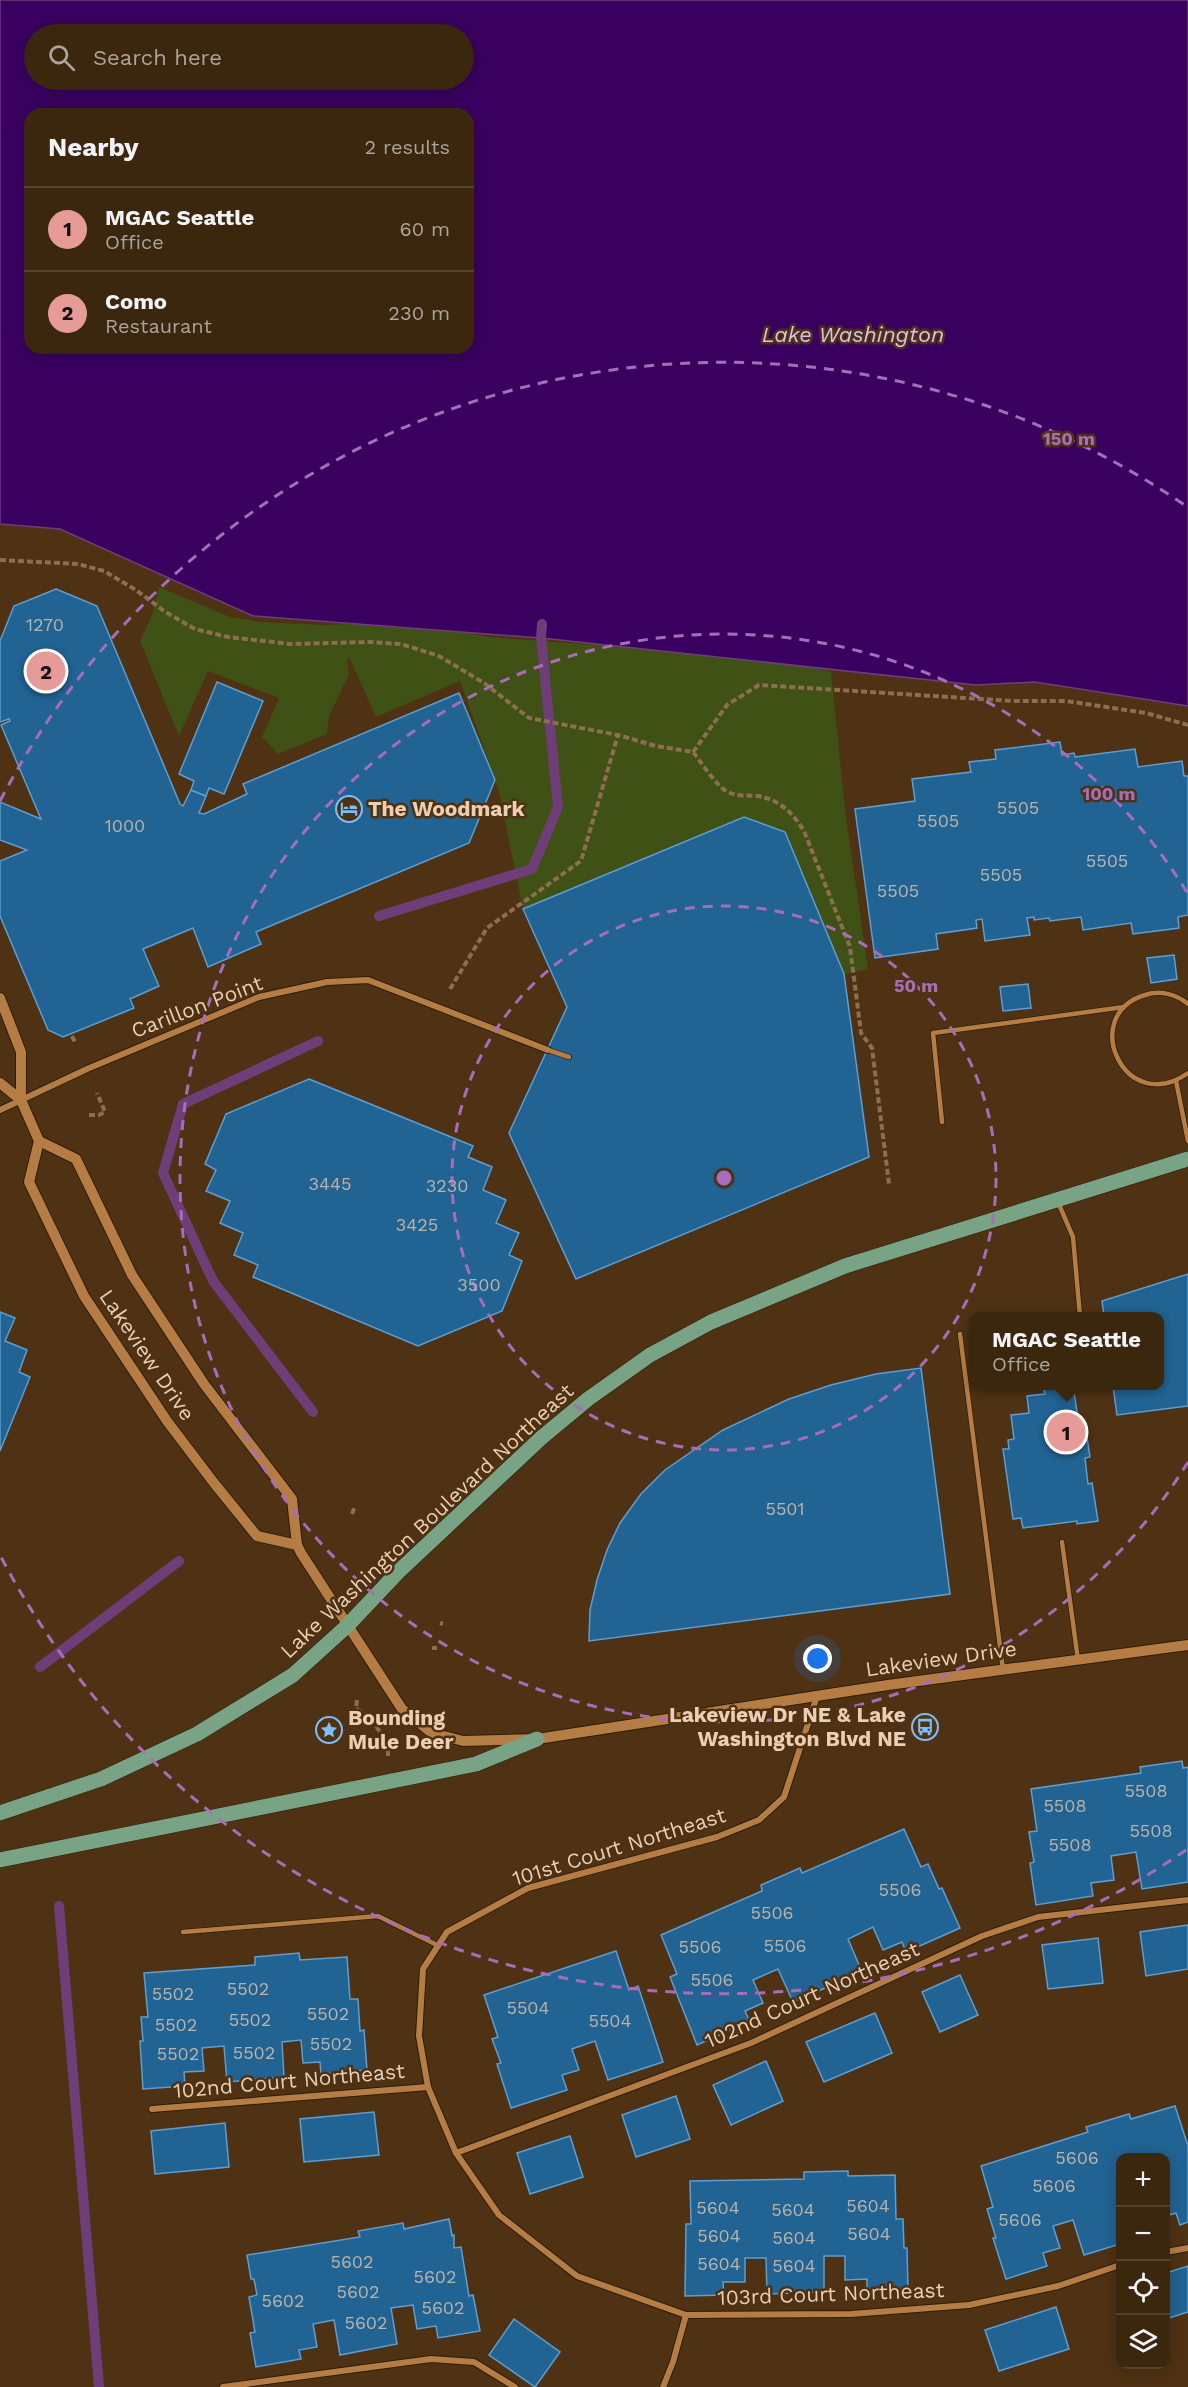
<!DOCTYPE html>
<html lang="en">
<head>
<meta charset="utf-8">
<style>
  :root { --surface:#3b260e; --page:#46321c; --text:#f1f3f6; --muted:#aca59e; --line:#54432e; --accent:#e69b98 }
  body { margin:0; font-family:"Work Sans",sans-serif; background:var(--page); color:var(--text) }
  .controls { position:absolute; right:18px; bottom:18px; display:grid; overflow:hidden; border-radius:12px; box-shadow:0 3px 15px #0003 }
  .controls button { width:54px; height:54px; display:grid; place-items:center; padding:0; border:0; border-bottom:2px solid var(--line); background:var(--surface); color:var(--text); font:30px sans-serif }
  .you { position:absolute; left:818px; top:1659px; width:21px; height:21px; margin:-15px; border:4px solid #fff; border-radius:50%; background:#1a73e8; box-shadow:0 0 0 9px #1a73e833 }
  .badge { display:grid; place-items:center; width:39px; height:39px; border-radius:50%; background:var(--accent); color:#111; font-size:20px; font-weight:700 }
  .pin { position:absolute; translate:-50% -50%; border:3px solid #fff; box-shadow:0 2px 6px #0006 }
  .popup { position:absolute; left:969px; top:1312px; width:195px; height:78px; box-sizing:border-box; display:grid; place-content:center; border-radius:12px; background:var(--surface); filter:drop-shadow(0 2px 4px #0005); font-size:20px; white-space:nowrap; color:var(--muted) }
  .popup b { font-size:22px; color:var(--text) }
  .popup::after { content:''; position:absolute; left:50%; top:100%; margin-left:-12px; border:12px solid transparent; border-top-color:var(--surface) }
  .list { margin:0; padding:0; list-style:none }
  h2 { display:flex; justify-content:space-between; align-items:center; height:78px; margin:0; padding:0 24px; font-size:26px }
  h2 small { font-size:20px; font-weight:400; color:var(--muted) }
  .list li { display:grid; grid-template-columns:39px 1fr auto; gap:18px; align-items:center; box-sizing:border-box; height:84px; padding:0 24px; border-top:2px solid var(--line) }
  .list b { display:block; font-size:22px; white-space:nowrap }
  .list p { margin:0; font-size:20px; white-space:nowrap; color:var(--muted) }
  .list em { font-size:20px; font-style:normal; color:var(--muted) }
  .icon { flex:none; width:33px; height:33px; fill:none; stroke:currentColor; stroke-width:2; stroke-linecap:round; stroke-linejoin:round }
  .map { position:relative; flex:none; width:1188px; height:2387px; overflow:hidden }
  .search { position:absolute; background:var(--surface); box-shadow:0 3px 15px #0003; left:24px; top:24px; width:450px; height:66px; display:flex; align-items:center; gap:15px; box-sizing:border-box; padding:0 21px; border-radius:33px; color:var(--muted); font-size:22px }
  .panel { position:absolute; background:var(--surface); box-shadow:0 3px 15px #0003; left:24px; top:108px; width:450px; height:246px; border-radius:18px }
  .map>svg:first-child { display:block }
  .green { fill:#3f5115 }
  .water { fill:#3a0060; stroke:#6f3e79; stroke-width:1.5; fill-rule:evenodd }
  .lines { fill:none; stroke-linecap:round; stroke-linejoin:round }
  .stream { stroke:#6f3e79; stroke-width:10 }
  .building { fill:#216393; stroke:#5e9ed2; stroke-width:1.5 }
  .service-casing { stroke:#2e1c0a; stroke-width:6 }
  .minor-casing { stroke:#2e1c0a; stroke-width:8 }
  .tertiary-casing { stroke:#2e1c0a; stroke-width:12 }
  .primary-casing { stroke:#2e1c0a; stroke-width:16 }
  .path { stroke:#8c6e51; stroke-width:4; stroke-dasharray:6 3; stroke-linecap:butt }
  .service { stroke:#b57d43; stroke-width:4.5 }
  .minor { stroke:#b57d43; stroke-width:6 }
  .tertiary { stroke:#b57d43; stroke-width:10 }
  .primary { stroke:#78a384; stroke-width:15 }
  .ring { fill:none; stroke:#a86dba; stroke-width:3; stroke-dasharray:10 8 }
  .labels { text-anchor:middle; stroke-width:5; stroke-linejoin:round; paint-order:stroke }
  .number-label { font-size:18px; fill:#b9b3aa }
  .poi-label { font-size:21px; font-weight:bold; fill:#ecceb2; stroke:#4f3213; text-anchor:start }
  .street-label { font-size:21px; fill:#ecceb2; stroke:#4f3213 }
  .water-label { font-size:22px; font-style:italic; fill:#d6c1f1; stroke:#4f3213 }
  .centre { fill:#a86dba; stroke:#4f3213; stroke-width:3 }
  .ring-label { font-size:18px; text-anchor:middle; font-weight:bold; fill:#a86dba; stroke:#4f3213; stroke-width:5; stroke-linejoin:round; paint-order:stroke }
</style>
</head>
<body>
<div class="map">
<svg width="1188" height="2387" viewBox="0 0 1188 2387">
  <rect width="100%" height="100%" fill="#4f3213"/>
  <polygon class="green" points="159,587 230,617 262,622 324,625 405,622 489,637 777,658 831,672 845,810 868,969 844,974 785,832 744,817 523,909 498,787 460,681 376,717 349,657 347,661 349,674 329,716 327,734 278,754 262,737 279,698 208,671 179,736 140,641 152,615"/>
  <path class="water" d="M0,0H1188V706L1035,682L976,685L541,638L253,616L60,529L0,524ZM34,34H464V80H34ZM30,114H468V348H30Z"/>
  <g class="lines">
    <g class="stream">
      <polyline points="379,916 532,869 558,807 541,638 542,624"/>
      <polyline points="313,1412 213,1281 163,1173 183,1104 318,1041"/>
      <polyline points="40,1667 179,1561"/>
      <polyline points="59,1906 99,2387"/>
    </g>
  </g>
  <g class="building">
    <polygon points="56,589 97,606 180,804 183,806 191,790 206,796 199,813 204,814 247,794 243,784 459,693 495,780 469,843 256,932 261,944 208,967 193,928 143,949 159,986 130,999 134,1008 63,1037 48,1030 0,916 0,861 27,850 0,840 0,802 41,819 1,725 10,721 9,719 0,722 0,641 14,606"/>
    <polygon points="217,682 263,701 224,794 209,788 206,796 191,790 194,781 179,774"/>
    <polygon points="1060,742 1062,755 1074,753 1075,757 1135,749 1138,767 1182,761 1184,776 1188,776 1188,915 1178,917 1179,928 1133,934 1131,923 1083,930 1081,917 1050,921 1049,918 1034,920 1034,917 1027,918 1030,935 985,941 982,919 976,920 977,928 936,934 938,949 875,958 855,809 915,801 912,779 971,772 969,762 996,759 995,750"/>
    <polygon points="744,817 785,832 844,974 869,1157 576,1279 509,1133 567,1007 523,909"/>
    <polygon points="1174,955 1177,979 1151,983 1147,958"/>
    <polygon points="1028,984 1031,1008 1003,1011 1000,987"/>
    <polygon points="309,1079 473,1146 468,1157 492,1167 483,1190 506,1200 496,1223 519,1233 509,1255 522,1261 502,1311 418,1346 253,1277 258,1265 234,1255 243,1233 220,1223 230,1201 206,1191 216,1170 205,1164 226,1114"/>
    <polygon points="1188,1274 1188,1406 1117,1415 1113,1386 1159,1386 1159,1316 1104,1316 1102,1301"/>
    <polygon points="0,1312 15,1318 5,1341 27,1350 19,1372 30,1377 0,1451"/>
    <polygon points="921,1368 950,1594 589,1641 590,1610 597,1580 607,1550 620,1523 641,1494 665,1470 723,1430 789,1399 831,1385 876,1374"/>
    <polygon points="1043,1386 1073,1386 1081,1438 1087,1437 1090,1457 1085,1458 1088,1484 1092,1483 1098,1521 1077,1524 1077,1521 1023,1528 1021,1518 1013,1519 1003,1449 1009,1449 1008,1440 1014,1439 1011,1415 1029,1413 1027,1396 1045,1394"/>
    <polygon points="1182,1761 1183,1768 1188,1767 1188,1882 1142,1889 1136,1852 1111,1856 1114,1880 1091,1883 1093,1896 1036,1905 1030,1863 1034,1862 1029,1832 1037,1831 1031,1789 1141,1773 1140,1767"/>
    <polygon points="904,1829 921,1867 928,1864 939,1889 942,1888 960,1928 906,1952 902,1942 883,1950 873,1927 848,1939 862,1972 793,2002 778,1969 753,1980 763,2003 745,2011 750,2022 697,2045 670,1977 677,1974 661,1935 762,1891 761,1885 800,1868 802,1873"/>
    <polygon points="1188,1925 1188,1969 1146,1976 1140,1932"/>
    <polygon points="1098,1938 1103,1983 1048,1989 1042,1945"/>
    <polygon points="616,1951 629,1990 638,1986 663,2062 608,2080 595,2041 572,2049 579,2070 562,2075 567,2090 511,2108 497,2064 501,2063 492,2039 498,2037 484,1995"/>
    <polygon points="299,1953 300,1960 347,1957 350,1999 358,1999 360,2031 364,2030 367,2070 321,2074 320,2062 303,2063 301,2040 282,2042 284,2077 227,2082 224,2046 202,2048 204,2071 184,2072 185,2086 143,2089 140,2041 143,2041 141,2017 148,2017 144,1973 255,1965 255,1957"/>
    <polygon points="960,1975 978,2015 940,2032 922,1992"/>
    <polygon points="875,2013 892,2053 824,2082 806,2042"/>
    <polygon points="766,2061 783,2101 731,2125 713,2085"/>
    <polygon points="676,2096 690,2139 636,2157 622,2115"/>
    <polygon points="1175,2106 1188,2146 1188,2222 1180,2225 1176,2213 1166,2216 1166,2158 1120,2158 1120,2244 1084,2255 1073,2220 1053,2226 1060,2248 1043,2253 1047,2266 1006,2279 993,2238 996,2238 987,2209 993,2207 981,2166 1088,2132 1086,2127 1129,2114 1131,2119"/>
    <polygon points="374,2112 379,2155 304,2162 300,2119"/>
    <polygon points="225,2123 229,2167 155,2174 151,2131"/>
    <polygon points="570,2136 583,2177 530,2194 517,2153"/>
    <polygon points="848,2171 848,2176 895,2175 896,2219 903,2219 904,2248 907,2248 908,2290 867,2291 867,2279 845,2280 845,2256 824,2256 824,2292 767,2294 766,2258 745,2258 745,2282 723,2282 724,2295 685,2296 686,2224 691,2224 690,2181 804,2179 804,2172"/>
    <polygon points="449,2219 452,2236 454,2235 454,2248 461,2247 469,2296 473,2295 480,2331 438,2338 436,2326 417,2329 413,2305 391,2308 397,2344 340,2355 334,2320 313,2324 317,2347 299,2350 301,2359 256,2367 250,2333 255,2332 249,2297 257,2295 254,2279 251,2279 247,2255 360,2237 358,2231 403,2223 404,2229"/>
    <polygon points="1188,2266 1188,2312 1166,2319 1166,2273"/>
    <polygon points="1056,2307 1069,2349 999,2371 985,2330"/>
    <polygon points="514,2319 560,2352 535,2387 489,2355"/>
  </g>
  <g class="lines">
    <defs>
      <g id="service">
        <path d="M1188,1004C1176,994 1160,990 1145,995C1078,1015 1125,1118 1188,1073"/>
        <polyline points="548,1050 569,1057"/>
        <polyline points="1176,1081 1188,1141"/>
        <polyline points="942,1122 933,1033 1124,1007"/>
        <polyline points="1058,1202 1073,1237 1080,1316"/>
        <polyline points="960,1334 1003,1670"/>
        <polyline points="1062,1542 1078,1660"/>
        <polyline points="183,1932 378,1916 439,1946"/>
      </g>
      <g id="minor">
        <polyline points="0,1110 87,1069 259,997 327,982 368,980 548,1050"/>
        <polyline points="817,1696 784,1797 759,1820 717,1837 528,1888 447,1932 423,1969 419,2036 428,2087 456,2153 499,2215 577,2276 686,2315 851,2314 969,2305 1058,2286 1120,2265"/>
        <polyline points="152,2109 428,2087"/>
        <polyline points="456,2153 751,2043 982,1936 1038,1917 1188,1900"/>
        <polyline points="1166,2252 1188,2248"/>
        <polyline points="223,2387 431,2359 474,2362 515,2387"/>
        <polyline points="663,2387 673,2362 686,2315"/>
      </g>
      <g id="tertiary">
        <polyline points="0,998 21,1052 21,1100 39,1141 29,1182 84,1296 167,1421 214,1483 257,1536 297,1545"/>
        <polyline points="0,1083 21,1100"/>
        <polyline points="39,1141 76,1159 132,1275 204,1384 292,1499 297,1545 301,1553 402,1709 432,1733 463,1741 537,1739 888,1685 1188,1645"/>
      </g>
      <g id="primary">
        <polyline points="0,1813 101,1779 197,1734 293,1675 347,1626 398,1572 541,1438 588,1399 650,1355 711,1322 845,1266 1188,1159"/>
        <polyline points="0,1860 476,1764 537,1739"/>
      </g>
    </defs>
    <use href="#service" class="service-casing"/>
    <use href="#minor" class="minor-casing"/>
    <use href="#tertiary" class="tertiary-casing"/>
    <use href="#primary" class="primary-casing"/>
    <g class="path">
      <path d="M0,560L78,564L104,571L136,590L164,611L195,629L228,637L290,644L370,642L401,644L439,656L484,683L529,718L618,735L656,746L693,752C701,762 716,785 726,791C736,797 747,795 758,796C780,800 793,813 804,831L850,947L861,1033L872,1048L889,1184"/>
      <polyline points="693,752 727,705 759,685 1013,701 1066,701 1146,713 1188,725"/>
      <polyline points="450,989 487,928 581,861 618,735"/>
      <polyline points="72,1036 75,1042"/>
      <polyline points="89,1115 99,1115 105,1112 97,1093"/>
      <polyline points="352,1514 355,1506"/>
      <polyline points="440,1623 443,1624"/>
      <polyline points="432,1648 437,1648"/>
      <path d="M357,1700L356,1709C370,1714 389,1740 388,1756"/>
    </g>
    <use href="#service" class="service"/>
    <use href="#minor" class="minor"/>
    <use href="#tertiary" class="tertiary"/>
    <use href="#primary" class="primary"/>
  </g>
  <g class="ring">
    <circle cx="724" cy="1178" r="272"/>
    <path d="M1188 1462A544 544 0 1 1 1188 894"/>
    <path d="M1186 1850A816 816 0 0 1 0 1555M0 801A816 816 0 0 1 1186 506"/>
  </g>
  <defs>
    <symbol id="hotel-ring" viewBox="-11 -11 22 22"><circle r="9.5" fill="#4f3213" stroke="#7abff8" stroke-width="1.5"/><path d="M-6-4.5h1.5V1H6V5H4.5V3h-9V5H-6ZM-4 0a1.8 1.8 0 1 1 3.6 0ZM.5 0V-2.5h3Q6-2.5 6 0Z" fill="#7abff8"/></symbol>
    <symbol id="bus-ring" viewBox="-11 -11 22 22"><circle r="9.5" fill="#4f3213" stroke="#7abff8" stroke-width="1.5"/><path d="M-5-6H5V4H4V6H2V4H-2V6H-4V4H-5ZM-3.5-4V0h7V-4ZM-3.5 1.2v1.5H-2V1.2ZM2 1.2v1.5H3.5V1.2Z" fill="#7abff8"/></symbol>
    <symbol id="sight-ring" viewBox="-11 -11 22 22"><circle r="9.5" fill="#4f3213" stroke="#7abff8" stroke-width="1.5"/><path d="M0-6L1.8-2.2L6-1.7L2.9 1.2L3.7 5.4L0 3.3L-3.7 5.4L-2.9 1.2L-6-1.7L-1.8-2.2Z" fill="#7abff8"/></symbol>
  </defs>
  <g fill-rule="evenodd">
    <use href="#hotel-ring" x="334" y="794" width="30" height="30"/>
    <use href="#bus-ring" x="910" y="1712" width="30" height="30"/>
    <use href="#sight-ring" x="314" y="1715" width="30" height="30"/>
  </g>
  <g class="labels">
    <g class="number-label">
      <text x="45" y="631">1270</text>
      <text x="1018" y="814">5505</text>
      <text x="938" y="827">5505</text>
      <text x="125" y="832">1000</text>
      <text x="1107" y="867">5505</text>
      <text x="1001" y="881">5505</text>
      <text x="898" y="897">5505</text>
      <text x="330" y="1190">3445</text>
      <text x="447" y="1192">3230</text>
      <text x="417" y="1231">3425</text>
      <text x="479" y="1291">3500</text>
      <text x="785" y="1515">5501</text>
      <text x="1146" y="1797">5508</text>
      <text x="1065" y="1812">5508</text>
      <text x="1151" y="1837">5508</text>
      <text x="1070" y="1851">5508</text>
      <text x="900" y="1896">5506</text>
      <text x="772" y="1919">5506</text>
      <text x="785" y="1952">5506</text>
      <text x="700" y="1953">5506</text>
      <text x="712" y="1986">5506</text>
      <text x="248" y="1995">5502</text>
      <text x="173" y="2000">5502</text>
      <text x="528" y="2014">5504</text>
      <text x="328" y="2020">5502</text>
      <text x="250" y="2026">5502</text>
      <text x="610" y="2027">5504</text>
      <text x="176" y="2031">5502</text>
      <text x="331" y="2050">5502</text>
      <text x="254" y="2059">5502</text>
      <text x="178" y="2060">5502</text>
      <text x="1077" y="2164">5606</text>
      <text x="1054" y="2192">5606</text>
      <text x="868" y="2212">5604</text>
      <text x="718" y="2214">5604</text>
      <text x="793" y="2216">5604</text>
      <text x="1020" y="2226">5606</text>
      <text x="869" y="2240">5604</text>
      <text x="719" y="2242">5604</text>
      <text x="794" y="2244">5604</text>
      <text x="352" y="2268">5602</text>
      <text x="719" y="2270">5604</text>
      <text x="794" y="2272">5604</text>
      <text x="435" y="2283">5602</text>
      <text x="358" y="2298">5602</text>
      <text x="283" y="2307">5602</text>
      <text x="443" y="2314">5602</text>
      <text x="366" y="2329">5602</text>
    </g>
    <g class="poi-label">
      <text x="368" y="816">The Woodmark</text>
      <text x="906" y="1722" text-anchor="end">Lakeview Dr NE &amp; Lake<tspan x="906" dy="24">Washington Blvd NE</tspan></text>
      <text x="348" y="1725">Bounding<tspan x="348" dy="24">Mule Deer</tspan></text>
    </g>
    <g class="street-label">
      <text transform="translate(197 1007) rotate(-21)" y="7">Carillon Point</text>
      <text transform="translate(147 1355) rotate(56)" y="7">Lakeview Drive</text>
      <text transform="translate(427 1521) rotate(-43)" y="7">Lake Washington Boulevard Northeast</text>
      <text transform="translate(941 1659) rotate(-8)" y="7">Lakeview Drive</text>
      <text transform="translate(619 1847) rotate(-17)" y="7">101st Court Northeast</text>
      <text transform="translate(812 1995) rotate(-24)" y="7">102nd Court Northeast</text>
      <text transform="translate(289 2081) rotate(-5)" y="7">102nd Court Northeast</text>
      <text transform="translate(831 2294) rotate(-2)" y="7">103rd Court Northeast</text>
    </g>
    <g class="water-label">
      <text x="853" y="342">Lake Washington</text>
    </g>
  </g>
  <circle cx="724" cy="1178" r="9" class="centre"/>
  <g class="ring-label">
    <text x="1069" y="445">150 m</text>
    <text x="1109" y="800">100 m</text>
    <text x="916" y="992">50 m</text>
  </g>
</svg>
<div class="controls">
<button>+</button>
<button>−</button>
<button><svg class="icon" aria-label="locate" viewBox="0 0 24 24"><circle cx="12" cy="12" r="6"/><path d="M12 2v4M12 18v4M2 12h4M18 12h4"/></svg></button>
<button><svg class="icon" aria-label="layers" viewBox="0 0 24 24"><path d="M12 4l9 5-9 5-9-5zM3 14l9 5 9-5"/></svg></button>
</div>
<div class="you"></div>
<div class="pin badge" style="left:1066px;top:1432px">1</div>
<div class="popup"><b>MGAC Seattle</b>Office</div>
<div class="pin badge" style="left:46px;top:671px">2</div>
<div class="search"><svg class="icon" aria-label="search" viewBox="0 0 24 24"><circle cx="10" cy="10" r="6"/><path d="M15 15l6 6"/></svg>Search here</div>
<section class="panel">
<h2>Nearby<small>2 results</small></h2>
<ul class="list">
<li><span class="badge">1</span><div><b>MGAC Seattle</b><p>Office</p></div><em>60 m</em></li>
<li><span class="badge">2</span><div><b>Como</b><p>Restaurant</p></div><em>230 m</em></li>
</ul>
</section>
</div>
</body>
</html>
